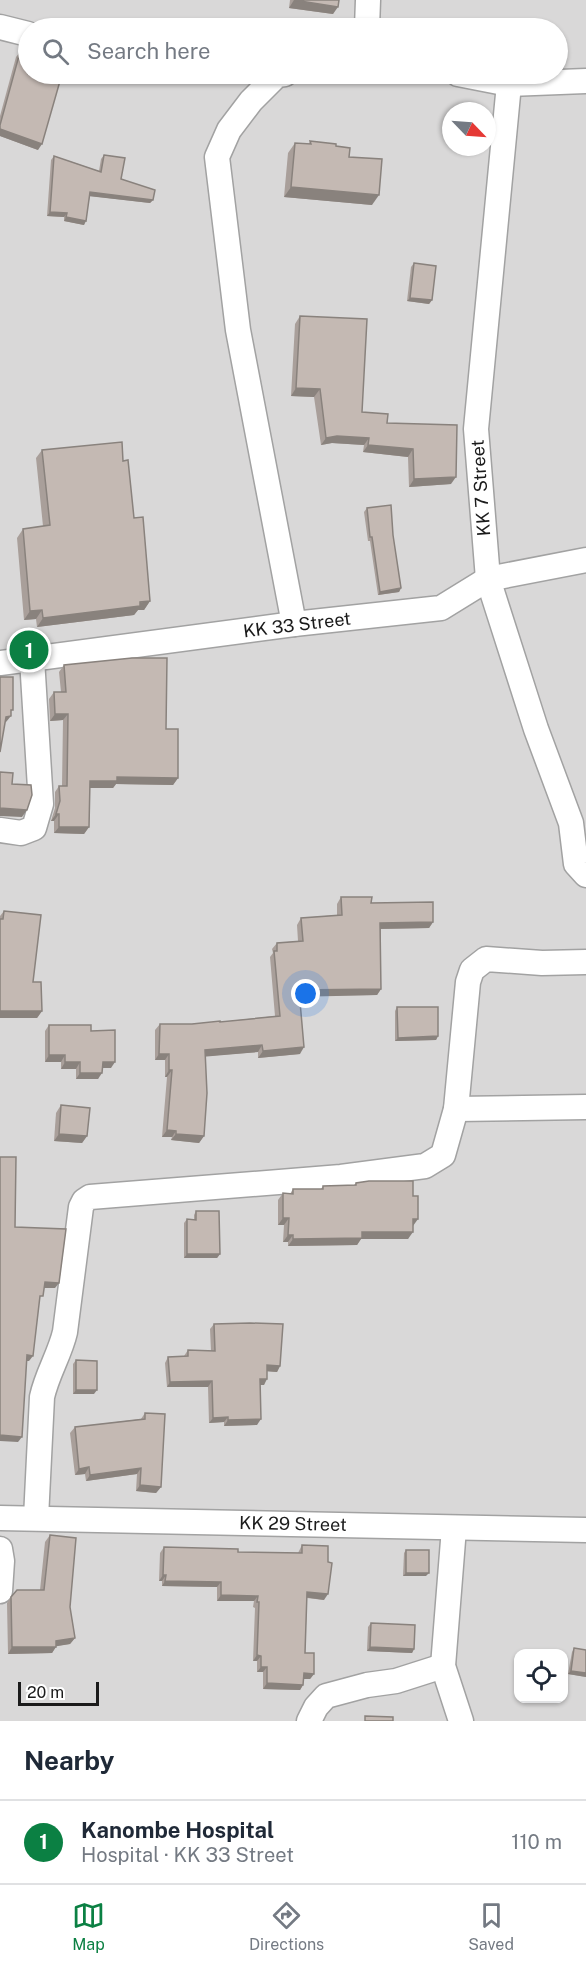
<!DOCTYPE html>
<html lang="en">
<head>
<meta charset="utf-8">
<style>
  :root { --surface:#fff; --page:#f2f2f3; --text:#1f2937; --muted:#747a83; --line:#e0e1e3; --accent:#0b8043 }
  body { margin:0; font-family:"Public Sans",sans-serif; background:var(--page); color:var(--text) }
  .controls { position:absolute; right:18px; bottom:18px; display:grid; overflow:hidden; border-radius:12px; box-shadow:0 2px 4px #0004 }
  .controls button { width:54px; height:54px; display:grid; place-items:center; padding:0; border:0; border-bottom:2px solid var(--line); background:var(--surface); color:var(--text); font:30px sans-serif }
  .compass { position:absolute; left:442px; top:102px; width:54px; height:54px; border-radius:50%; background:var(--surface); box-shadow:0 2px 4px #0004; rotate:115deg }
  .scale { position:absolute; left:18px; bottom:15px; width:81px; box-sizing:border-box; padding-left:6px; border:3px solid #1b1b1b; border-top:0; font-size:16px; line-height:21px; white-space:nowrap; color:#1b1b1b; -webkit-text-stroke:4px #fff; paint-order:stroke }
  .you { position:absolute; left:306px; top:994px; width:21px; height:21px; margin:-15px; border:4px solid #fff; border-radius:50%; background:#1a73e8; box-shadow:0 0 0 9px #1a73e833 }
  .badge { display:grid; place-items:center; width:39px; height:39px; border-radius:50%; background:var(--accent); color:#fff; font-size:20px; font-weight:700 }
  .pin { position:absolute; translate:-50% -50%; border:3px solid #fff; box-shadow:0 2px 6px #0006 }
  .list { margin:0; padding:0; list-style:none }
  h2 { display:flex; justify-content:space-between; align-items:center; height:78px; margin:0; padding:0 24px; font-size:26px }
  h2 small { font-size:20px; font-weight:400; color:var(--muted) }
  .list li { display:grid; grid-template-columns:39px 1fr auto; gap:18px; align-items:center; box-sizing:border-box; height:84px; padding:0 24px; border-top:2px solid var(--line) }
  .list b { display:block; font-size:22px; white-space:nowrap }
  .list p { margin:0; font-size:20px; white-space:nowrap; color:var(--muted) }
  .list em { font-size:20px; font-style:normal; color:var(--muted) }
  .icon { flex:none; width:33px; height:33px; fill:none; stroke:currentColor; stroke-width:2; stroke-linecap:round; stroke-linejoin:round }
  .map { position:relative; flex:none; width:586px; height:1721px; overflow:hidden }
  .search { position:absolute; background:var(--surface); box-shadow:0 2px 4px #0004; left:18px; right:18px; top:18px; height:66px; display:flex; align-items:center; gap:15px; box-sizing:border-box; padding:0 21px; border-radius:33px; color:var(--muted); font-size:22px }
  .sheet { height:162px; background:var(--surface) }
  nav { display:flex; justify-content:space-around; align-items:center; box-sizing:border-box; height:84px; border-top:2px solid var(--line); background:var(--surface); font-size:16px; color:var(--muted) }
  nav a { display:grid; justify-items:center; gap:3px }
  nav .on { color:var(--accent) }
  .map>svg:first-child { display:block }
  .residential { fill:#d9d8d8; fill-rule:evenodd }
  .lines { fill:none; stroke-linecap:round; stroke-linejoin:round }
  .minor-casing { stroke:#a2a2a2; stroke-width:27 }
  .minor { stroke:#fff; stroke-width:24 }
  .wall { fill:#a99f9a }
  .shaded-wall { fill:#89827d }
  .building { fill:#c4b9b3; stroke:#89827d; stroke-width:1.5 }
  .labels { text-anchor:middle; stroke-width:4.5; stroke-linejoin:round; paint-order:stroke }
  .street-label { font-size:18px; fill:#1b1b1b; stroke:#fff }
</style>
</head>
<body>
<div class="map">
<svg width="586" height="1721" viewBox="0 0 586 1721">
  <rect width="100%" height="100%" fill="#ede8e0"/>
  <path class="residential" d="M0,0H586V1721H0ZM28,28H558V74H28ZM451,111H487V147H451ZM518,1654H564V1698H518Z"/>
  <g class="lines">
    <defs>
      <g id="minor">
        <polyline points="0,27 28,34"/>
        <polyline points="367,28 368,0"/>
        <polyline points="285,74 277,75 251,101 229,130 217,157 238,330 294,624"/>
        <polyline points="458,74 509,84 586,81"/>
        <polyline points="509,84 476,429 488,579 536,729 571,823 576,864 586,875"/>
        <polyline points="0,663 294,624 441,608 488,579 586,560"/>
        <polyline points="0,830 21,833 34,828 41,804 32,659"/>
        <polyline points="456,1109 586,1107"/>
        <polyline points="0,1518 586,1530"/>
        <path d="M36,1518L42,1397C47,1374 60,1354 65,1332L81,1207L84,1201L90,1197L341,1177L425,1166L443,1155L456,1109L468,982L472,970L486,959L542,963L586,962"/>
        <polyline points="454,1528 443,1666 461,1721"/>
        <polyline points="0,1549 2,1561 0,1591"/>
        <polyline points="309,1721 316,1707 326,1696 367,1685 396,1681 443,1666"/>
      </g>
    </defs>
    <use href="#minor" class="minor-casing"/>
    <use href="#minor" class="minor"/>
  </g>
  <g class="wall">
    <polygon points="290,0 339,0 333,14 289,8"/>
    <polygon points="20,52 38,150 0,136 0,116 16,57"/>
    <polygon points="310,141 336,146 349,157 372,205 284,197 288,153 295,143 309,144"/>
    <polygon points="104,155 121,179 153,200 150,203 90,196 84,225 64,221 64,217 47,216 51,160 54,156 99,171 101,159"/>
    <polygon points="414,263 432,300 429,304 407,301 411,267"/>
    <polygon points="300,316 362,412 387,423 451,484 409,487 408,457 363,452 364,445 332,443 321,445 314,397 291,396 295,324"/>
    <polygon points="42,450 123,461 150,601 144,610 138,610 134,615 37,627 36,619 24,620 17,538 23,529 43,526 36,458"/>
    <polygon points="367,508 393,535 401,588 399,592 378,595 370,541 368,541 364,512"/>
    <polygon points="64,665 166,729 178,778 173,785 116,784 113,788 90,788 89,827 84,834 54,833 54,821 51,821 55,808 55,792 59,786 62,786 63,720 50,721 49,699 54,692 61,692 59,672"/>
    <polygon points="341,897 371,903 433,922 429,928 381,929 381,989 377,995 299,996 300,1054 258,1058 258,1052 206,1056 204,1136 199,1143 171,1140 172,1137 162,1137 167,1077 165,1077 165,1060 155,1060 155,1030 160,1024 192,1024 220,1022 275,1016 270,957 273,953 272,949 277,943 298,941 297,925 301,918 337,915 337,904"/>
    <polygon points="4,911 42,1011 37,1018 0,1018 0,916"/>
    <polygon points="397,1007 438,1036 436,1040 395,1041 395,1011"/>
    <polygon points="49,1025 91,1031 111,1068 102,1068 98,1079 76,1079 76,1069 61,1069 61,1062 45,1062 45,1031"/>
    <polygon points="61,1105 87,1136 82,1143 54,1141 56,1113"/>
    <polygon points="356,1183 413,1226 408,1239 361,1239 357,1245 288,1246 288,1242 283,1242 284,1225 278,1225 278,1200 283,1193 290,1194 293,1189 321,1189 323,1186 354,1185"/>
    <polygon points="196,1211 220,1254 217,1258 184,1258 184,1223 187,1219 194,1219 194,1215"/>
    <polygon points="214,1324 280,1366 277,1372 267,1371 264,1385 260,1385 257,1425 224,1426 224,1422 209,1423 208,1387 167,1387 165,1363 168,1357 184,1356 188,1350 211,1351 210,1329"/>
    <polygon points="76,1360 94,1394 73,1394 73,1364"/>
    <polygon points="145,1413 161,1487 156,1493 136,1491 137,1474 86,1481 85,1474 75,1475 70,1433 75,1427 141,1419"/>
    <polygon points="50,1535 70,1607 75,1638 70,1644 56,1646 52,1653 8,1654 7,1603 11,1597 40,1590 45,1542"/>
    <polygon points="302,1545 324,1600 307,1598 305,1653 314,1674 310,1679 304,1679 303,1685 300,1690 263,1689 263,1672 257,1672 257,1661 253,1661 255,1608 253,1607 254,1601 217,1601 217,1587 162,1586 162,1581 159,1581 160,1553 164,1547 238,1552 298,1553"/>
    <polygon points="406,1550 426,1576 403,1576 404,1553"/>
    <polygon points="371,1623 414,1649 412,1653 367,1651 368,1627"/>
    <polygon points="574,1648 586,1650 586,1677 568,1674 572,1652"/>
  </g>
  <g class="shaded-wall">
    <polygon points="294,0 338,7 333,14 289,8"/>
    <polygon points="0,129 42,144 38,150 0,136"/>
    <polygon points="291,187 379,195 372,205 284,197"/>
    <polygon points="90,192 153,200 150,203 88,196"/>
    <polygon points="50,212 67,213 64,217 47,216"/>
    <polygon points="66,217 86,221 84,225 64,221"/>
    <polygon points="410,298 432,300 429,304 407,301"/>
    <polygon points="296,388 320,389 314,397 291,396"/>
    <polygon points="337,436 369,438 364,445 332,443 321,445 326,438"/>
    <polygon points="368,445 413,449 408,457 363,452"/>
    <polygon points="456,477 451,484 409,487 414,479"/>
    <polygon points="401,588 399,592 378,595 380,592"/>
    <polygon points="150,601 144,610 138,610 134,615 37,627 43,618"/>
    <polygon points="42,610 36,619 24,620 30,611"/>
    <polygon points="55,714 68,714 63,720 50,721"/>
    <polygon points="11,716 6,722 1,723 6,717"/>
    <polygon points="117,777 178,778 173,785 116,784 113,788 85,788 90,781"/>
    <polygon points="0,808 27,810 22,817 0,816"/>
    <polygon points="56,814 59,814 54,821 51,821"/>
    <polygon points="59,827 89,827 84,834 54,833"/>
    <polygon points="433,922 429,928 376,929 380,923"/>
    <polygon points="381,989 377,995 294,997 299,990"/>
    <polygon points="0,1011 42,1011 37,1018 0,1018"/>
    <polygon points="438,1036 436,1040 395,1041 398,1038"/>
    <polygon points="262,1045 258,1052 201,1057 205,1050"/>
    <polygon points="304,1047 300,1054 258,1058 263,1051"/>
    <polygon points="159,1054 169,1054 165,1060 155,1060"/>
    <polygon points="49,1055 65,1055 61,1062 45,1062"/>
    <polygon points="65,1062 80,1062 76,1069 61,1069"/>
    <polygon points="103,1062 115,1062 111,1068 98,1068"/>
    <polygon points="169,1070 172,1070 167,1077 165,1077"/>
    <polygon points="80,1073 102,1073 98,1079 76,1079"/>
    <polygon points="167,1130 176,1131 172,1137 162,1137"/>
    <polygon points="59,1134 87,1136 82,1143 54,1141"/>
    <polygon points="176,1134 204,1136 199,1143 171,1140"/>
    <polygon points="283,1218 289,1218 284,1225 278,1225"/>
    <polygon points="413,1219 418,1219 413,1226"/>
    <polygon points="362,1232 413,1232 408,1239 361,1239 357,1245 288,1246 293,1239"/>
    <polygon points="288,1235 293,1235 288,1242 283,1242"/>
    <polygon points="187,1254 220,1254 217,1258 184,1258"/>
    <polygon points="45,1282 59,1283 55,1288 41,1288"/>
    <polygon points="27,1355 33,1356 29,1361 23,1361"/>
    <polygon points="267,1365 280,1366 277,1372 263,1371"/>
    <polygon points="260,1379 267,1379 264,1385 256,1385"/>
    <polygon points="212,1381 208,1387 167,1387 170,1382"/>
    <polygon points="76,1390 97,1390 94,1394 73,1394"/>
    <polygon points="228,1417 224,1422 209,1423 213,1418"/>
    <polygon points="261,1419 257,1425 224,1426 228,1420"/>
    <polygon points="0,1435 22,1437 18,1442 0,1441"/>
    <polygon points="89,1467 85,1474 75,1475 79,1469"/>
    <polygon points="141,1468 137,1474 86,1481 90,1475"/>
    <polygon points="140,1485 161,1487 156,1493 136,1491"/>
    <polygon points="406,1573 429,1573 426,1576 403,1576"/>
    <polygon points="163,1575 166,1575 162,1581 159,1581"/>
    <polygon points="165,1581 221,1582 217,1587 162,1586"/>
    <polygon points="307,1592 328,1594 324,1600 303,1597"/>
    <polygon points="221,1595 258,1596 254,1601 217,1601"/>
    <polygon points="75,1638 70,1644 52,1647 56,1647 52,1653 8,1654 12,1647"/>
    <polygon points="370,1647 414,1649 412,1653 367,1651"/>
    <polygon points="257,1655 261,1656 257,1661 253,1661"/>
    <polygon points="261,1667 267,1667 263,1672 257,1672"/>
    <polygon points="571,1671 586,1673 586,1677 568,1674"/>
    <polygon points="304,1673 314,1674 310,1679 300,1679"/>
    <polygon points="267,1683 303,1685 300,1690 263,1689"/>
  </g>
  <g class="building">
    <polygon points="294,0 339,0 338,7"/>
    <polygon points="20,52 28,54 28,74 62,74 42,144 0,129 0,125"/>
    <polygon points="310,141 336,144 336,146 350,148 349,157 382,159 379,195 291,187 295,143 311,144"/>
    <polygon points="104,155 125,158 121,179 155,190 153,200 90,192 86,221 66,217 67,213 50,212 54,156 101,172"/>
    <polygon points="414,263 436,266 432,300 410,298"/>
    <polygon points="300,316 367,319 362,412 388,414 387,423 457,425 456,477 414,479 413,449 368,445 369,438 337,436 326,438 320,389 296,388"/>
    <polygon points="122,442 123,461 128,460 134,518 143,517 150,601 140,602 140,606 43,618 42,610 30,611 23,529 50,525 42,450"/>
    <polygon points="391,505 393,535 401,588 380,592 372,537 370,537 367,508"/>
    <polygon points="132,658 167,658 166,729 178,729 178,778 117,777 117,781 90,781 89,827 59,827 59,814 56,814 60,801 59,786 67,786 68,714 55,714 54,692 66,692 64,665"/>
    <polygon points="0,677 13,677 13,710 11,710 11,716 6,717 0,752"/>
    <polygon points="0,772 13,773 12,784 31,785 32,795 27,810 0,808"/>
    <polygon points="341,897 372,897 371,903 433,902 433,922 380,923 381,989 299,990 304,1047 263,1051 262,1045 205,1050 207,1093 204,1136 176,1134 176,1131 167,1130 172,1070 169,1070 169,1054 159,1054 160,1024 192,1024 220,1021 220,1022 280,1016 274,951 277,951 277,943 303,941 301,918 342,915"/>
    <polygon points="4,911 41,915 33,982 41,982 42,1011 0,1011 0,919 3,919"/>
    <polygon points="397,1007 438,1007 438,1036 398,1038"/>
    <polygon points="49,1025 91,1025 91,1031 115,1030 115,1062 103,1062 102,1073 80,1073 80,1062 65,1062 65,1055 49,1055"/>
    <polygon points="61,1105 90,1108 87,1136 59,1134"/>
    <polygon points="0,1157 16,1157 15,1227 66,1229 59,1283 45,1282 43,1296 40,1296 33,1356 27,1355 22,1437 0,1435"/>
    <polygon points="369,1181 413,1181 413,1196 418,1196 418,1219 413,1219 413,1232 362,1232 362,1238 293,1239 293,1235 288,1235 289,1218 283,1218 283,1193 293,1194 293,1189 323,1189 323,1186 356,1185 356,1183"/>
    <polygon points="196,1211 219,1211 220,1254 187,1254 187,1219 196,1220"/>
    <polygon points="250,1323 283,1324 280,1366 267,1365 267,1379 260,1379 261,1419 228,1420 228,1417 213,1418 212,1381 170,1382 168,1357 188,1356 188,1350 215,1351 214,1324"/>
    <polygon points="76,1360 97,1361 97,1390 76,1390"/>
    <polygon points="145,1413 165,1414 161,1487 140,1485 141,1468 90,1475 89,1467 79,1469 75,1427 145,1419"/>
    <polygon points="50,1535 76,1538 70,1607 75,1638 56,1641 56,1647 12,1647 11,1597 17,1590 44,1590"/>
    <polygon points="302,1545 328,1546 328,1562 332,1563 328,1594 307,1592 305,1653 314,1653 314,1674 304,1673 303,1685 267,1683 267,1667 261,1667 261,1656 257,1655 259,1602 257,1602 258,1596 221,1595 221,1582 165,1581 166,1575 163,1575 164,1547 238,1549 238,1552 302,1553"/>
    <rect x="406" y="1550" width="23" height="23"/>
    <polygon points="371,1623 415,1625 414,1649 370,1647"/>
    <polygon points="574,1648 586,1650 586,1673 571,1671"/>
    <polygon points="365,1716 393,1717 393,1721 365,1721"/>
  </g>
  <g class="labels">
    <g class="street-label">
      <text transform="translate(481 488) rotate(-94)" y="6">KK 7 Street</text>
      <text transform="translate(297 625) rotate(-7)" y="6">KK 33 Street</text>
      <text transform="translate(293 1524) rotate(1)" y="6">KK 29 Street</text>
    </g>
  </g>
</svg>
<div class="controls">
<button><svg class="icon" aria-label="locate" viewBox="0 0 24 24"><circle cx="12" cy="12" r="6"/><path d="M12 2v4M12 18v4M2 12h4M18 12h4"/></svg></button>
</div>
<svg class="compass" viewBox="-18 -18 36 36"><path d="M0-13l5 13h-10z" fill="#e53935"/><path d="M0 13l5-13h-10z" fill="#747a83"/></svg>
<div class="scale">20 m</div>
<div class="you"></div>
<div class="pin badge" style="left:29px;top:650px">1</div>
<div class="search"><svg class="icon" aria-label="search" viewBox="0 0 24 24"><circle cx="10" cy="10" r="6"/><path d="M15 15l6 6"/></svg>Search here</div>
</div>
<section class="sheet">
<h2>Nearby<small></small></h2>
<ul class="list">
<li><span class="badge">1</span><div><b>Kanombe Hospital</b><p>Hospital · KK 33 Street</p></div><em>110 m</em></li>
</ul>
</section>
<nav>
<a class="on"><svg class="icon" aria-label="map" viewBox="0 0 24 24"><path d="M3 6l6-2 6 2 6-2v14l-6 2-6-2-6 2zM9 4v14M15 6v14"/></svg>Map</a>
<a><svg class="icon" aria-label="directions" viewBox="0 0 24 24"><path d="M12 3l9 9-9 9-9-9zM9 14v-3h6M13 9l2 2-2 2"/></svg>Directions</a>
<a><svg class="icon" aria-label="saved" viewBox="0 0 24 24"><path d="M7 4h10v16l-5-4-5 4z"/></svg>Saved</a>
</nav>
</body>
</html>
